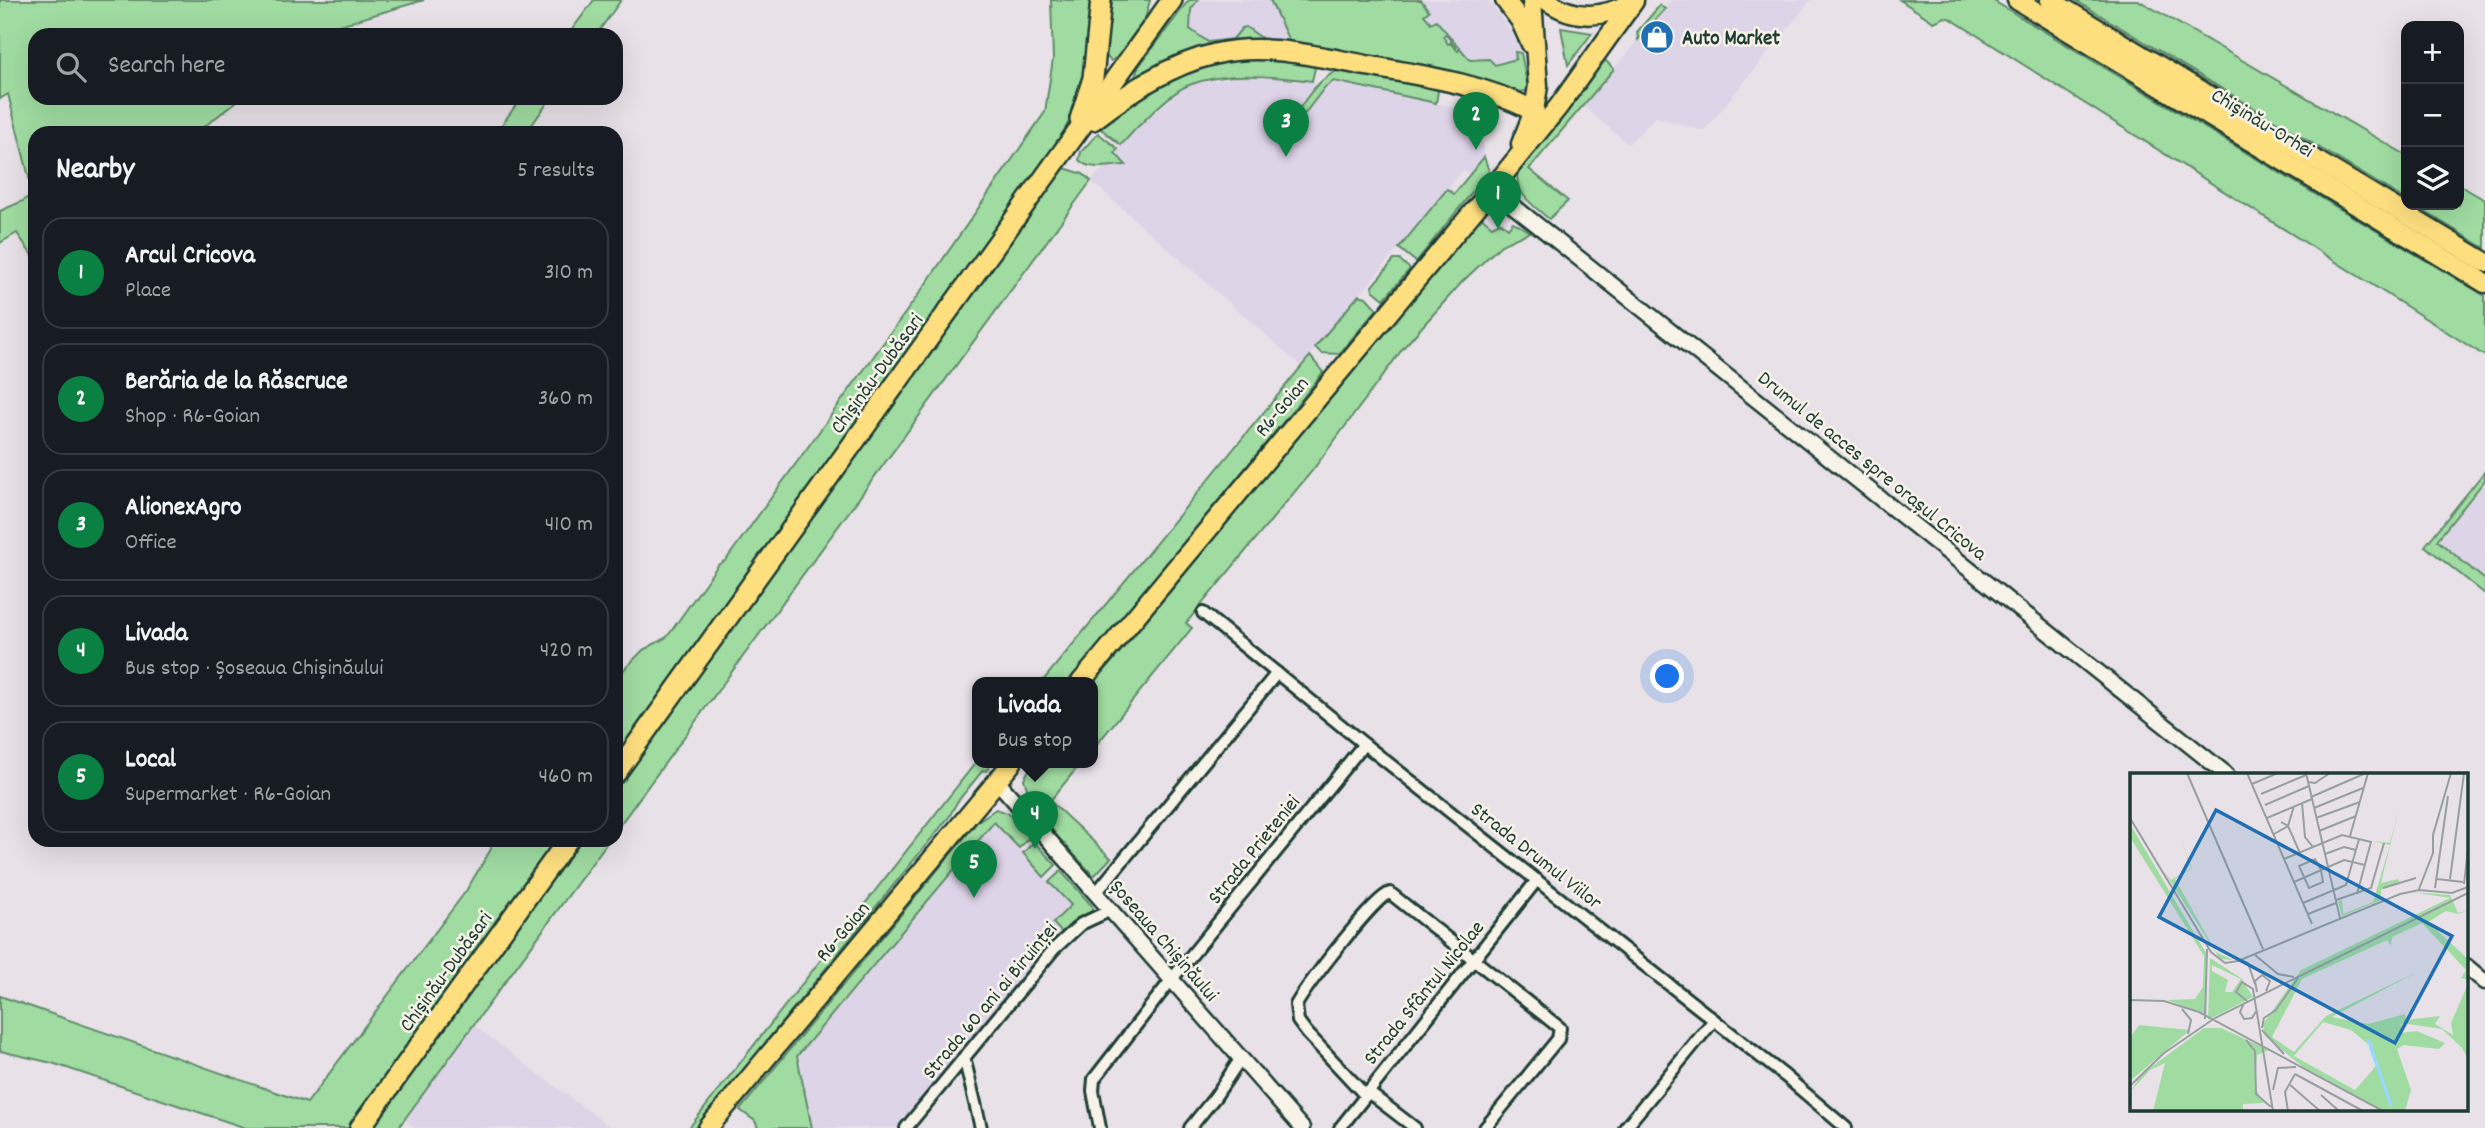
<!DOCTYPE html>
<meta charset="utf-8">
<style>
body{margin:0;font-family:Dekko,sans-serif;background:#242831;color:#f1f3f6}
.controls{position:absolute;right:21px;top:21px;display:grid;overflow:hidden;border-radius:14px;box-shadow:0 7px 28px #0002}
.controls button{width:63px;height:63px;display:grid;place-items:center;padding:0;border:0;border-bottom:2px solid #363941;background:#171b24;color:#f1f3f6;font:35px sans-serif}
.you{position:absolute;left:1668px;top:677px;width:24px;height:24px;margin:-18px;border:5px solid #fff;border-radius:50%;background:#1a73e8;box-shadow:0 0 0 10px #1a73e833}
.badge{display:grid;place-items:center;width:46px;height:46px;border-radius:50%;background:#0b8043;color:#fff;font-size:23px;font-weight:700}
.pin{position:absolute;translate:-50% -58px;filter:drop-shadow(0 2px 4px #0008)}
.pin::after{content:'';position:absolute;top:37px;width:24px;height:21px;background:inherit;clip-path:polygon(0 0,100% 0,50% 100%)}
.popup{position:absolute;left:972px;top:677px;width:126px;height:91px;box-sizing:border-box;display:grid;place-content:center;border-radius:14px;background:#171b24;filter:drop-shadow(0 2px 5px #0005);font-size:23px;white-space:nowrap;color:#9ea1a6}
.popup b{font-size:26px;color:#f1f3f6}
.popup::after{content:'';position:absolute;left:50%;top:100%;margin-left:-14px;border:14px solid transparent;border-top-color:#171b24}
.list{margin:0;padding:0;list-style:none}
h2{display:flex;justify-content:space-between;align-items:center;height:91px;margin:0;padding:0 28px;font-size:30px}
h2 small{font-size:23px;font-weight:400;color:#9ea1a6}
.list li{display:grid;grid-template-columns:46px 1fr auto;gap:21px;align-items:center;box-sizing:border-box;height:112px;margin:0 14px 14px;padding:0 14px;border:2px solid #363941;border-radius:21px}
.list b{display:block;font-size:26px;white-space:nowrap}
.list p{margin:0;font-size:23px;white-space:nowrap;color:#9ea1a6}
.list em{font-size:23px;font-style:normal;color:#9ea1a6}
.icon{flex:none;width:38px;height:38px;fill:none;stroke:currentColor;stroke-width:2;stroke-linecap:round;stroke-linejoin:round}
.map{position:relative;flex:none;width:2485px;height:1128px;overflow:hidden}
.search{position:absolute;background:#171b24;box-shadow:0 7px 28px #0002;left:28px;top:28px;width:595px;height:77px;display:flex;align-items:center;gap:18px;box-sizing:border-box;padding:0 24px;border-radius:21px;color:#9ea1a6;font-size:26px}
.panel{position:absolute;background:#171b24;box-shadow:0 7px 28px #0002;left:28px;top:126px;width:595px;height:721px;border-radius:21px}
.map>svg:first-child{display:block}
</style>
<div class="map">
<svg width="2485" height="1128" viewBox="0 0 2485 1128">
<rect width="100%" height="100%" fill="#e8e1e8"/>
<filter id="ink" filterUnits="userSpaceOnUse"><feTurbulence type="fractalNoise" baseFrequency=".0143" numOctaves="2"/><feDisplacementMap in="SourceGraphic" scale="14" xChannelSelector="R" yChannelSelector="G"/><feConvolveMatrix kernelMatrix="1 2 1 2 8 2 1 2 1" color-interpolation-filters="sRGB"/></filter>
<g filter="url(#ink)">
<g fill="#ded4e8">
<polygon points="1198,0 1270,0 1293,48 1261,46 1239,31 1233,39 1208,42 1190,29 1191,9"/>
<polygon points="1413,0 1488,0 1513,34 1524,58 1497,67 1456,68"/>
<polygon points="1671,0 1811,0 1704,131 1656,117 1628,144 1583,106"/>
<polygon points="1244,76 1312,81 1325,87 1334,81 1471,111 1473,142 1483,142 1484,157 1469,175 1463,170 1301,366 1091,181 1141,124 1187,85"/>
<polygon points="2485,480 2485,580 2436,540"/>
<polygon points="995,822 1071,906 1053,923 1063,934 899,1128 812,1128 797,1057"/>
<polygon points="473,1025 611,1128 415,1128 404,1120"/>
</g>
<g fill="#a0dca2" stroke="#608c6b" stroke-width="2">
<polygon points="0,0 424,0 306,35 35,35 35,98 241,98 196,133 35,133 35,260 17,233 0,243 0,211 23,201 33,193 8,94 0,99"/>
<polygon points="594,0 621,0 596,35 568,35"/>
<polygon points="1051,0 1096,0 1081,99 1043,170 616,764 616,678 643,650 667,637 718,565 726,560 916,298 1045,112 1053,59"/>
<polygon points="1108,0 1150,0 1145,19 1117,57 1111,61 1105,55"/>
<polygon points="1189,0 1198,0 1191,9 1190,29 1208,42 1233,39 1242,28 1246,27 1263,39 1264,42 1143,77 1136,75 1137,69"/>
<polygon points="1270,0 1421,0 1429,11 1424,15 1431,23 1436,20 1457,45 1455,47 1446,34 1443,36 1448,44 1450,43 1458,51 1459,47 1470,60 1489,59 1495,65 1516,59 1515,52 1521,53 1528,88 1526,91 1518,92 1425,70 1291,45"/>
<polygon points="1900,0 1992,0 2485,296 2485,356 1951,19 1945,17 1934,22"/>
<polygon points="2075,0 2138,0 2406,155 2406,200"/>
<polygon points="1660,5 1665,9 1638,40 1637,32"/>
<polygon points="1561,28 1592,33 1568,65"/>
<path d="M1266 55 1313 65 1315 68 1312 81C1272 76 1227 71 1189 85 1170 92 1134 130 1121 145L1101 129 1138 93 1205 62Z"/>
<path d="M1605 60 1614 69 1529 169 1568 201 1549 219C1533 205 1513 193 1518 170Z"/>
<path d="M1342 69 1439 85 1436 103 1334 81 1325 87 1286 138 1282 134C1299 111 1314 78 1342 69Z"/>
<polygon points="521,98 551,98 526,133 496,133"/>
<path d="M1098 133 1118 149 1115 153 1126 165C1110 165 1091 172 1079 160L1081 152Z"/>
<polygon points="1484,157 1489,171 1416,262 1399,248 1447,189 1454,194"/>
<polygon points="1061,167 1083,174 1091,181 616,830 616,781"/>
<polygon points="2459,185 2485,200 2485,248 2414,205 2459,205"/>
<polygon points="1480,216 1492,226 1500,222 1508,228 1513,222 1530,232 1501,245 1463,281 1404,347 1312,471 1186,623 1192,628 1093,749 1093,685"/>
<polygon points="1394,260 1400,260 1410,269 1384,299 1373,290 1372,286"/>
<polygon points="1359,295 1366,297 1377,309 1339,354 1321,353 1315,347"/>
<polygon points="1310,356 1323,372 1294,409 1068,683 1041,683"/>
<polygon points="2485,471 2485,480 2437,540 2485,580 2485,594 2425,546"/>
<polygon points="977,761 977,763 992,763 986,771 983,770 957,802 949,817 696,1128 689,1128"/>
<path d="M1033 763H1081L1050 801 1111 858 1094 876C1068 847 1034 818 1024 779Z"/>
<polygon points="996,809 1008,813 1030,837 1019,848 994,822 797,1056 812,1128 758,1128 755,1121 740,1110 978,821"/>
<polygon points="490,840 561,840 353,1128 246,1128 52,1063 0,1051 0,996 307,1103 466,891 491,849"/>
<polygon points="573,840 609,840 398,1128 366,1128"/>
<polygon points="1034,842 1056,865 1044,877 1023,853"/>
<polygon points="1061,871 1092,906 1092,912 1063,934 1053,923 1071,905 1049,882"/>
</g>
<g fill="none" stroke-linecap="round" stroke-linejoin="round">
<g stroke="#1f3d34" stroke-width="16">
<g id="minor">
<polyline points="1203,613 1364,744 1785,1076 1846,1128"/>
<polyline points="1096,893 1277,673"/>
<polyline points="964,1057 981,1128"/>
<polyline points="1368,1092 1415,1128"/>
<path d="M1365 1095 1307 1033 1298 1021 1296 1005C1306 987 1374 897 1390 893L1560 1028 1558 1039 1485 1128"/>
<polyline points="906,1128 1054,949 1081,924 1111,910"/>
<polyline points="1100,1128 1093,1091 1094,1079 1172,979 1364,744"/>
<polyline points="1190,1128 1215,1097 1241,1058"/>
<polyline points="1340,1128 1537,880"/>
<polyline points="1625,1128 1714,1020"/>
</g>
</g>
<g stroke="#1f3d34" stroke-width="19">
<g id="tertiary">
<polyline points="1492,189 2226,774"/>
<polyline points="997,781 1302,1128"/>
<polyline points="2466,966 2485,982"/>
</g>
</g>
<g stroke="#1f3d34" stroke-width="23">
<g id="primary">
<polyline points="1505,0 1520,20 1531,44"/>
<path d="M1546 0C1574 20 1602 19 1633 2"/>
<polyline points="2017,0 2485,283"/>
<polyline points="2050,0 2485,262"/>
<polyline points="1521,144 1534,111 1538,86 1532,0"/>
<polyline points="1080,683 1492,189 1559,106 1634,1"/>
<polyline points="708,1128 1012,763"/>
</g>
</g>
<g stroke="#1f3d34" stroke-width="24">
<g id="trunk">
<polyline points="1080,119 1093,78 1101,0"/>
<path d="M1093 120C1131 91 1168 65 1215 54 1265 42 1319 57 1369 66 1425 76 1483 84 1534 111"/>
<polyline points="616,773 1172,0"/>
<polyline points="360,1128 568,840"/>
</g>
</g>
<use href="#minor" stroke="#f7f3e8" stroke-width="10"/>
<use href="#tertiary" stroke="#f7f3e8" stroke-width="14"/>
<use href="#primary" stroke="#fedf80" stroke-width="18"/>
<use href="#trunk" stroke="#fedf80" stroke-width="19"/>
</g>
</g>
<defs>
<g id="shop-disc" transform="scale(1.75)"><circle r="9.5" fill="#1f6fb2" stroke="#f7f3e8"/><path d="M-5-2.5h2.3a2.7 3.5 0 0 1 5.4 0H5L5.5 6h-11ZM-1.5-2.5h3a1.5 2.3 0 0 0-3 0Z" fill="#fff"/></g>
</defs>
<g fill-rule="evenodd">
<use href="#shop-disc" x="1657" y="37"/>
</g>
<g text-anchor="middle" stroke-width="5" stroke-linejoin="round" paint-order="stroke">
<g font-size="21" font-weight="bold" fill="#1f3d34" stroke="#f7f3e8" text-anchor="start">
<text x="1682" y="44">Auto Market</text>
</g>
<g font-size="21" fill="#1f3d34" stroke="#f7f3e8">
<text transform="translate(2263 122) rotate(31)" y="7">Chișinău-Orhei</text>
<text transform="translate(876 373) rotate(-54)" y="7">Chișinău-Dubăsari</text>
<text transform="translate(1281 406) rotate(-50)" y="7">R6-Goian</text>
<text transform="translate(1873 465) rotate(39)" y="7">Drumul de acces spre orașul Cricova</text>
<text transform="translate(1253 849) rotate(-51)" y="7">Strada Prieteniei</text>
<text transform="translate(1537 855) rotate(38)" y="7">Strada Drumul Viilor</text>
<text transform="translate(842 931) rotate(-50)" y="7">R6-Goian</text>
<text transform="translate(1165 940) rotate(49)" y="7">Șoseaua Chișinăului</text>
<text transform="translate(445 971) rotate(-54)" y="7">Chișinău-Dubăsari</text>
<text transform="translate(1423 992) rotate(-51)" y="7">Strada Sfântul Nicolae</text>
<text transform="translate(989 1000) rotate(-50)" y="7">Strada 60 ani ai Biruinței</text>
</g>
</g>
<g transform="translate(2130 773)">
<rect width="338" height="338" fill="#e8e1e8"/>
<path d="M269 36 251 110 268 106 270 110 251 117V127L212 143 208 128 212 127 213 141 243 129 260 72 243 68 260 70ZM0 51 76 180 75 241 37 227 65 226 73 214 74 183 0 64ZM52 69 62 95 45 106 86 179 103 187 90 186 35 100 41 107 61 95ZM282 119 320 122 328 140 338 137 328 141 316 138 298 149 338 186V207L331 205 336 197 292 150 262 164 261 173 257 167 172 206 142 264 164 279 196 243 289 198 202 244 238 251 275 241 276 247 310 243 305 251 323 262 321 250 338 211V286L332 275 312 256 272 250 270 260 287 258 315 270 309 276 274 272 267 276 281 317 275 338H254L173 294 135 263 133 251 171 197 320 125ZM193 249 221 257 239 272 246 293 225 317 164 283ZM80 185 111 205 123 224 78 247ZM82 192 111 206 102 219H95L98 207 82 198ZM9 252 60 257 0 308V265ZM74 255H91L139 277 127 282 125 315 134 330 113 331V338H23L35 290 20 297 0 319 12 301Z" fill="#a0dca2" fill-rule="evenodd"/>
<path fill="none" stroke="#9ad8fb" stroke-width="3.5" d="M238 266 261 333"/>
<path fill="none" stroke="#989fa0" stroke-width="2" d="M57 0 133 176M117 0 182 151M176 0 210 145M178 9 185 10 200 0M122 11 148 0M131 21 176 2M181 24 236 0M172 30 175 64 183 74M135 32 179 13M184 35 233 15M0 45 81 179 95 190 108 188 270 121 289 117 322 120 338 114M137 45 182 26M186 45 230 29M151 49 158 53 170 80M189 58 226 43M144 61 158 53 164 33M220 63 238 0M195 81 214 74 226 77M154 86 212 62 241 69 227 121M191 97 185 86 169 93 179 115 193 109 191 97M307 106 333 109M320 106 334 0M164 109 214 87 235 92M334 111 338 76M253 115 286 105M305 115 318 23M289 116 303 80V62L321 0M206 127 241 115 254 70M173 130 216 112 229 66M178 141 206 130M125 182 148 201 164 204M110 187 118 190 125 211M127 219 125 208 132 202 140 208 136 218M0 227 34 228 69 239 253 338M117 228 106 219 112 209 123 216 143 338M114 230 110 239 114 246 122 245 127 237M52 236 61 247 58 261M75 246 77 176M132 255 134 245 146 237 168 205M132 257 154 281M116 267 125 278 126 321 141 334M165 301 233 338M159 311 190 338M0 313 34 280 85 245 338 120M143 317 148 295 166 294M191 322 209 338M158 338 155 319 165 301"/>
<path fill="#1f6fb2" fill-opacity="0.15" stroke="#1f6fb2" stroke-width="3.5" d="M86 37 322 163 265 270 29 144Z"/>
<rect width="338" height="338" fill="none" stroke="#1f3d34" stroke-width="3.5"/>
</g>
</svg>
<div class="controls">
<button>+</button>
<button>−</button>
<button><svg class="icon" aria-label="layers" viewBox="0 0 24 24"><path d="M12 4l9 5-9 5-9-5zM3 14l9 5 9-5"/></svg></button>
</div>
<div class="you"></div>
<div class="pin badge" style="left:1498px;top:229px">1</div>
<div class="pin badge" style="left:1476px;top:150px">2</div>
<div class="pin badge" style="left:1286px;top:157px">3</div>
<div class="pin badge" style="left:1035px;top:849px">4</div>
<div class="popup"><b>Livada</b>Bus stop</div>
<div class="pin badge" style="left:974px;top:898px">5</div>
<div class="search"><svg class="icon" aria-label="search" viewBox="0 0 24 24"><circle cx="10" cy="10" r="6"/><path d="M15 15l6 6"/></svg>Search here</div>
<section class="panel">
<h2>Nearby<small>5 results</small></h2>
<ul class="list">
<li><span class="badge">1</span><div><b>Arcul Cricova</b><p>Place</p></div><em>310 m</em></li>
<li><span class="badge">2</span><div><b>Berăria de la Răscruce</b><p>Shop · R6-Goian</p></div><em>360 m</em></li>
<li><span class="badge">3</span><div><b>AlionexAgro</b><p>Office</p></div><em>410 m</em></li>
<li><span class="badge">4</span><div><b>Livada</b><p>Bus stop · Șoseaua Chișinăului</p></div><em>420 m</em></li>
<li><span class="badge">5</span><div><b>Local</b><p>Supermarket · R6-Goian</p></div><em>460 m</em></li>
</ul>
</section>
</div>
